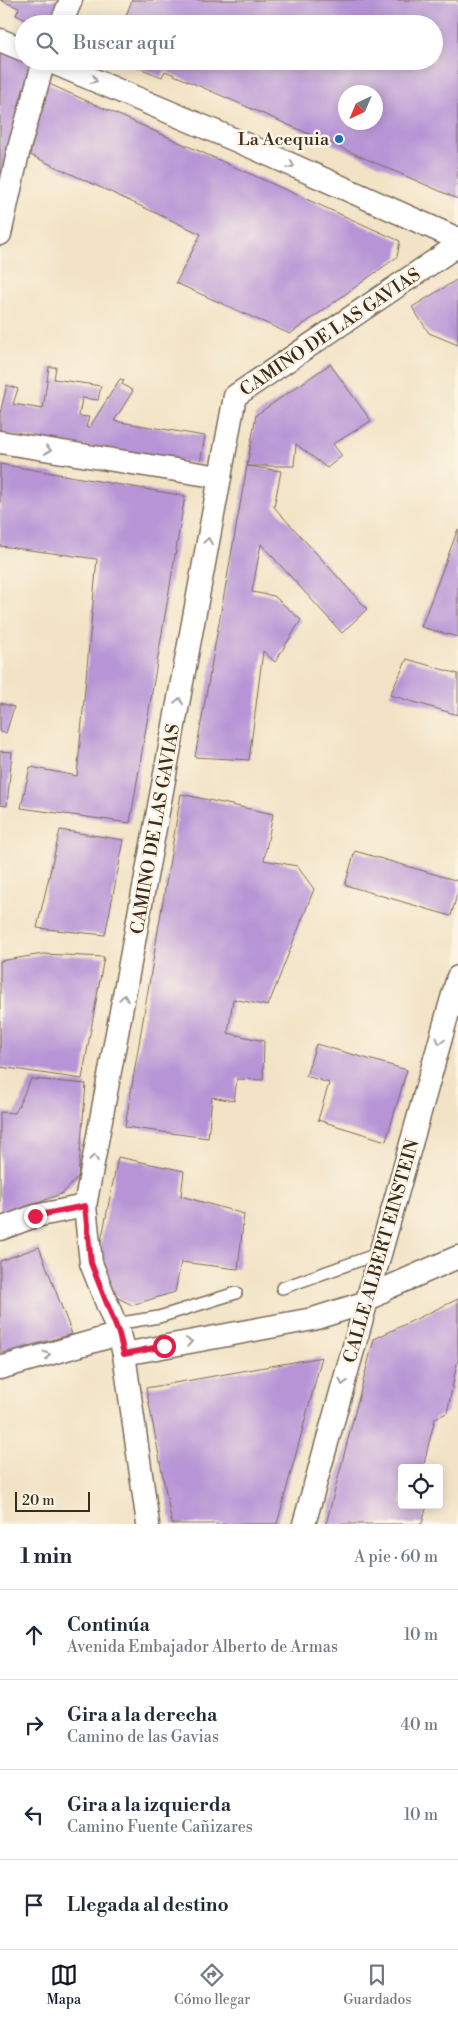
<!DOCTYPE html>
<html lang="es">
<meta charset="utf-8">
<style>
body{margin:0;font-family:"Libre Bodoni",serif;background:#f2f2f3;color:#1f2937}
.controls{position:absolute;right:15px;bottom:15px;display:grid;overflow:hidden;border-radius:5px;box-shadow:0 2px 12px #0003}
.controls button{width:45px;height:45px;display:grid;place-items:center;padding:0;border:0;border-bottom:1px solid #e0e1e3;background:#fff;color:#1f2937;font:25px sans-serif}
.compass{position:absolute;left:338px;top:85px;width:45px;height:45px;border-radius:50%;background:#fff;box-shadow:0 2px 12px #0003;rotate:224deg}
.scale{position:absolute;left:15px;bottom:12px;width:75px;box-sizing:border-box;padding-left:5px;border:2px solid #3b2a1e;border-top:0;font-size:14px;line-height:18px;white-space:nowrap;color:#3b2a1e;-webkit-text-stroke:4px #fcf5e5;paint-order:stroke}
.stop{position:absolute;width:15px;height:15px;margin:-11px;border:4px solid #e11d48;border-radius:50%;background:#fff}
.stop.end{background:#e11d48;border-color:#fff;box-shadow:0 1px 5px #0008}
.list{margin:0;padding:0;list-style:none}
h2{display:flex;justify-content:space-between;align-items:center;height:65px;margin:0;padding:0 20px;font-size:21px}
h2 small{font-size:16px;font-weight:400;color:#747a83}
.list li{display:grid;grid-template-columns:32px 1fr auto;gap:15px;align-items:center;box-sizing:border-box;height:90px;padding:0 20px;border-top:1px solid #e0e1e3}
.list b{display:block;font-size:19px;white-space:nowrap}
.list p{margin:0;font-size:16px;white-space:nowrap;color:#747a83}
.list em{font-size:16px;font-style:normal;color:#747a83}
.icon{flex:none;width:28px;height:28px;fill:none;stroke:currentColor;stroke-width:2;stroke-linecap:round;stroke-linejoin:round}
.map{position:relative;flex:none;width:458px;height:1524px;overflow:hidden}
.search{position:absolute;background:#fff;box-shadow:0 2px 12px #0003;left:15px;right:15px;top:15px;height:55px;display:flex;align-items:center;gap:12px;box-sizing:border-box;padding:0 18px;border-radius:28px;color:#747a83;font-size:19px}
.sheet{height:425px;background:#fff}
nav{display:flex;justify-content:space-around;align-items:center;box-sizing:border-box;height:70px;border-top:1px solid #e0e1e3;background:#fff;font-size:14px;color:#747a83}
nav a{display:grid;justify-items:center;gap:2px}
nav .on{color:#111827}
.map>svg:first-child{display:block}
</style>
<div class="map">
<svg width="458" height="1524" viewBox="0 0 458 1524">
<rect width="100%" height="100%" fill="#fcf5e5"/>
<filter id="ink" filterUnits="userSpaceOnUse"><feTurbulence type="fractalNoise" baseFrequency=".02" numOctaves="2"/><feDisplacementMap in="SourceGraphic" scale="10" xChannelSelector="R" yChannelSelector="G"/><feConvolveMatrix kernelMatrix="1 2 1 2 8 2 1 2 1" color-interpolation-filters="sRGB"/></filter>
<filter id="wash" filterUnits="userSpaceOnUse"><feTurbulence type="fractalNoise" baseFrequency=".0096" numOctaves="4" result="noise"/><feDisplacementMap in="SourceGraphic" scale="20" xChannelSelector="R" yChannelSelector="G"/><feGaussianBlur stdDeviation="1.12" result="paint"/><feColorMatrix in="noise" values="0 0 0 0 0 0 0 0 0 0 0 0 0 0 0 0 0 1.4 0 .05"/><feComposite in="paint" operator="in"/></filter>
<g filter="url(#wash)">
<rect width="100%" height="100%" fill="#f2e3c6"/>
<g id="blocks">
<g fill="#b794d6" fill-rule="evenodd">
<polygon points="0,0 59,0 48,24 34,24 16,15 19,8"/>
<path d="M132 0H458V199L165 71 162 77 121 61H434V24H123ZM346 92H376V122H346Z"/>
<polygon points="0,44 24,54 24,61 41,61 0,194"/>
<polygon points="47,83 400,241 397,257 290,334 176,283 201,234 26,153"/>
<polygon points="458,279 458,345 429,333 412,307"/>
<polygon points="330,364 371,421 333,444 342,456 327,468 296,444 294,466 247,466 256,415"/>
<polygon points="49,367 56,367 54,379 101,386 98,400 82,398 79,416 89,417 86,427 89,428 120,379 124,380 122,384 133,391 114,421 205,436 200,464 0,434 0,413 7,385 18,389 13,404 43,409"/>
<polygon points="0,464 185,496 130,823 21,808 30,767 77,776 97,559 0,546"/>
<polygon points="247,466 281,471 274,507 367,609 342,633 261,544 252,592 274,596 301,620 275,662 263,651 249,760 195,757"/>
<polygon points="458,529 458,637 421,627"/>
<polygon points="407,659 458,674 458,715 390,695"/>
<polygon points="0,703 14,707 6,733 0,732"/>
<polygon points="0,751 12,752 7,806 0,805"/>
<polygon points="181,794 273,814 264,860 297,866 314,889 268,1006 233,999 228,1033 264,1041 263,1080 237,1079 234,1101 212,1097 208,1138 125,1127"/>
<polygon points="60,830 124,840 105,935 37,928"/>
<polygon points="355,851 458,881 458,891 451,916 345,885"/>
<polygon points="43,954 104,957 82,1079 0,1067 0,961"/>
<polygon points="316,1044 407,1070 386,1141 318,1120 329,1083 306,1076"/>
<polygon points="31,1079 86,1084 78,1177 63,1193 0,1218 0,1112 15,1113"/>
<polygon points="118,1157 184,1171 181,1196 244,1214 238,1269 181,1262 175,1292 132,1305 112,1295 98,1257"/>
<polygon points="39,1247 72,1334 0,1354 0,1261"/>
<polygon points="458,1299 458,1359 447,1413 435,1418 423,1468 402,1468 402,1505 427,1505 422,1524 326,1524 374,1339"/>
<polygon points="322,1357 277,1524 172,1524 146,1388"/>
</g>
</g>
</g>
<g filter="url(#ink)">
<use href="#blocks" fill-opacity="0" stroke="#7b6b59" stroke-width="1"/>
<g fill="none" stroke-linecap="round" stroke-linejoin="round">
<g stroke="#7b6b59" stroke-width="14">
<g id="service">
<polyline points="282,1288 380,1253"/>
<polyline points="115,1324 159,1317 236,1293"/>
</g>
</g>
<g stroke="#7b6b59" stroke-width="25">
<g id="minor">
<polyline points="61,24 71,0"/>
<polyline points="0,40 24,50"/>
<polyline points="49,61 254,148 458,239"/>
<polyline points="0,234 20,144 44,61"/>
<polyline points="0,442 220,477"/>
<polyline points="0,1229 35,1216 85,1206"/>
<polyline points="124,1354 313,1319 364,1303 385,1289 458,1257"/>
<polyline points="0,1368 119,1334"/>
<polyline points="148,1524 124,1354 119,1334 91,1263 85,1206 235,396 458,245"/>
<path d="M304 1524C354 1341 408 1160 458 977"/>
</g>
</g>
<use href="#service" stroke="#fff" stroke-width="11"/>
<use href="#minor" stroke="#fff" stroke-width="22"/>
</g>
<defs><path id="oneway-chevron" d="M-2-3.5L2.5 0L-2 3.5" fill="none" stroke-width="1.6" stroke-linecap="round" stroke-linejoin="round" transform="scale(1.25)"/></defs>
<g stroke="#a79f9a">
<use href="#oneway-chevron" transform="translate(94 80) rotate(22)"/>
<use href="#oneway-chevron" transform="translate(291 165) rotate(24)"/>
<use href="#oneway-chevron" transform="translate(48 450) rotate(9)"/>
<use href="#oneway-chevron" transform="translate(208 541) rotate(-80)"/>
<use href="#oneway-chevron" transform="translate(179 701) rotate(-80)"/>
<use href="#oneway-chevron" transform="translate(124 998) rotate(-80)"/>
<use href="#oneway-chevron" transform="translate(440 1041) rotate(105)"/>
<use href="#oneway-chevron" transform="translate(94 1158) rotate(-80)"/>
<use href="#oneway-chevron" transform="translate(189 1342) rotate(-10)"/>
<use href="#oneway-chevron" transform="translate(47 1355) rotate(-16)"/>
<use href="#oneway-chevron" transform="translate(343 1382) rotate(105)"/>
</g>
</g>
<g fill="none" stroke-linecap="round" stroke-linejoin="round" filter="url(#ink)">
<polyline stroke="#e11d48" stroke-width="6" points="35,1216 85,1206 91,1263 119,1334 124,1354 164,1346"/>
</g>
<circle fill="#1f6fb2" stroke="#fcf5e5" stroke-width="2" cx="339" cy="139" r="5"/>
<g text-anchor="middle" stroke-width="5" stroke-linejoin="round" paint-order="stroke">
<g font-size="18" fill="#3b2a1e" stroke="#fcf5e5" text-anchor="end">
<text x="329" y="145">La Acequia</text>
</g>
<g font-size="18" fill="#3b2a1e" stroke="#fcf5e5">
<text transform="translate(330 332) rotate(-34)" y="6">CAMINO DE LAS GAVIAS</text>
<text transform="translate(155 829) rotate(-80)" y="6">CAMINO DE LAS GAVIAS</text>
<text transform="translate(381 1251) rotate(-74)" y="6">CALLE ALBERT EINSTEIN</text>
</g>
</g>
</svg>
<div class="controls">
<button><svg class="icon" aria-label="locate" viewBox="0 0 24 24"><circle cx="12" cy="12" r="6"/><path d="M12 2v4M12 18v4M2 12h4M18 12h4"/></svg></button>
</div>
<svg class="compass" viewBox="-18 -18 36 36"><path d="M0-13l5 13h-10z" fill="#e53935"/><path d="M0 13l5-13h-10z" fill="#747a83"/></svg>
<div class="scale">20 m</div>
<div class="stop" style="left:164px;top:1346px"></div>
<div class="stop end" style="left:35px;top:1216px"></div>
<div class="search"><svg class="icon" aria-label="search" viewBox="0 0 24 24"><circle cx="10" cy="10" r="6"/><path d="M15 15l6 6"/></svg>Buscar aquí</div>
</div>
<section class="sheet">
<h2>1 min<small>A pie · 60 m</small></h2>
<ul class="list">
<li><svg class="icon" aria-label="ahead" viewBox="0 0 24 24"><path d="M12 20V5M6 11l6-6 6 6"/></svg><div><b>Continúa</b><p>Avenida Embajador Alberto de Armas</p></div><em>10 m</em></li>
<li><svg class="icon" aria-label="right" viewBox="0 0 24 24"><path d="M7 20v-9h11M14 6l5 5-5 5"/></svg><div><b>Gira a la derecha</b><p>Camino de las Gavias</p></div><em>40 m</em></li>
<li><svg class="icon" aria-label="left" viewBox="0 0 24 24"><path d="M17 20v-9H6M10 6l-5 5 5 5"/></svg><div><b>Gira a la izquierda</b><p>Camino Fuente Cañizares</p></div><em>10 m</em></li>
<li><svg class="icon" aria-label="arrive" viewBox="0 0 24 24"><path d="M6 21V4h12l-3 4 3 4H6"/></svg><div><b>Llegada al destino</b></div></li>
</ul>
</section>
<nav>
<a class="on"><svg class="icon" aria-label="map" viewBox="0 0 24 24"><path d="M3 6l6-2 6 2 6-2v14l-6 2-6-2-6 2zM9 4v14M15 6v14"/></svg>Mapa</a>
<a><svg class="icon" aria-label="directions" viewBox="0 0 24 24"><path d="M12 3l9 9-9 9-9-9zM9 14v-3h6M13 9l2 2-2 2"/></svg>Cómo llegar</a>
<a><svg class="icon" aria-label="saved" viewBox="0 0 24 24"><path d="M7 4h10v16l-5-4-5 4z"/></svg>Guardados</a>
</nav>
